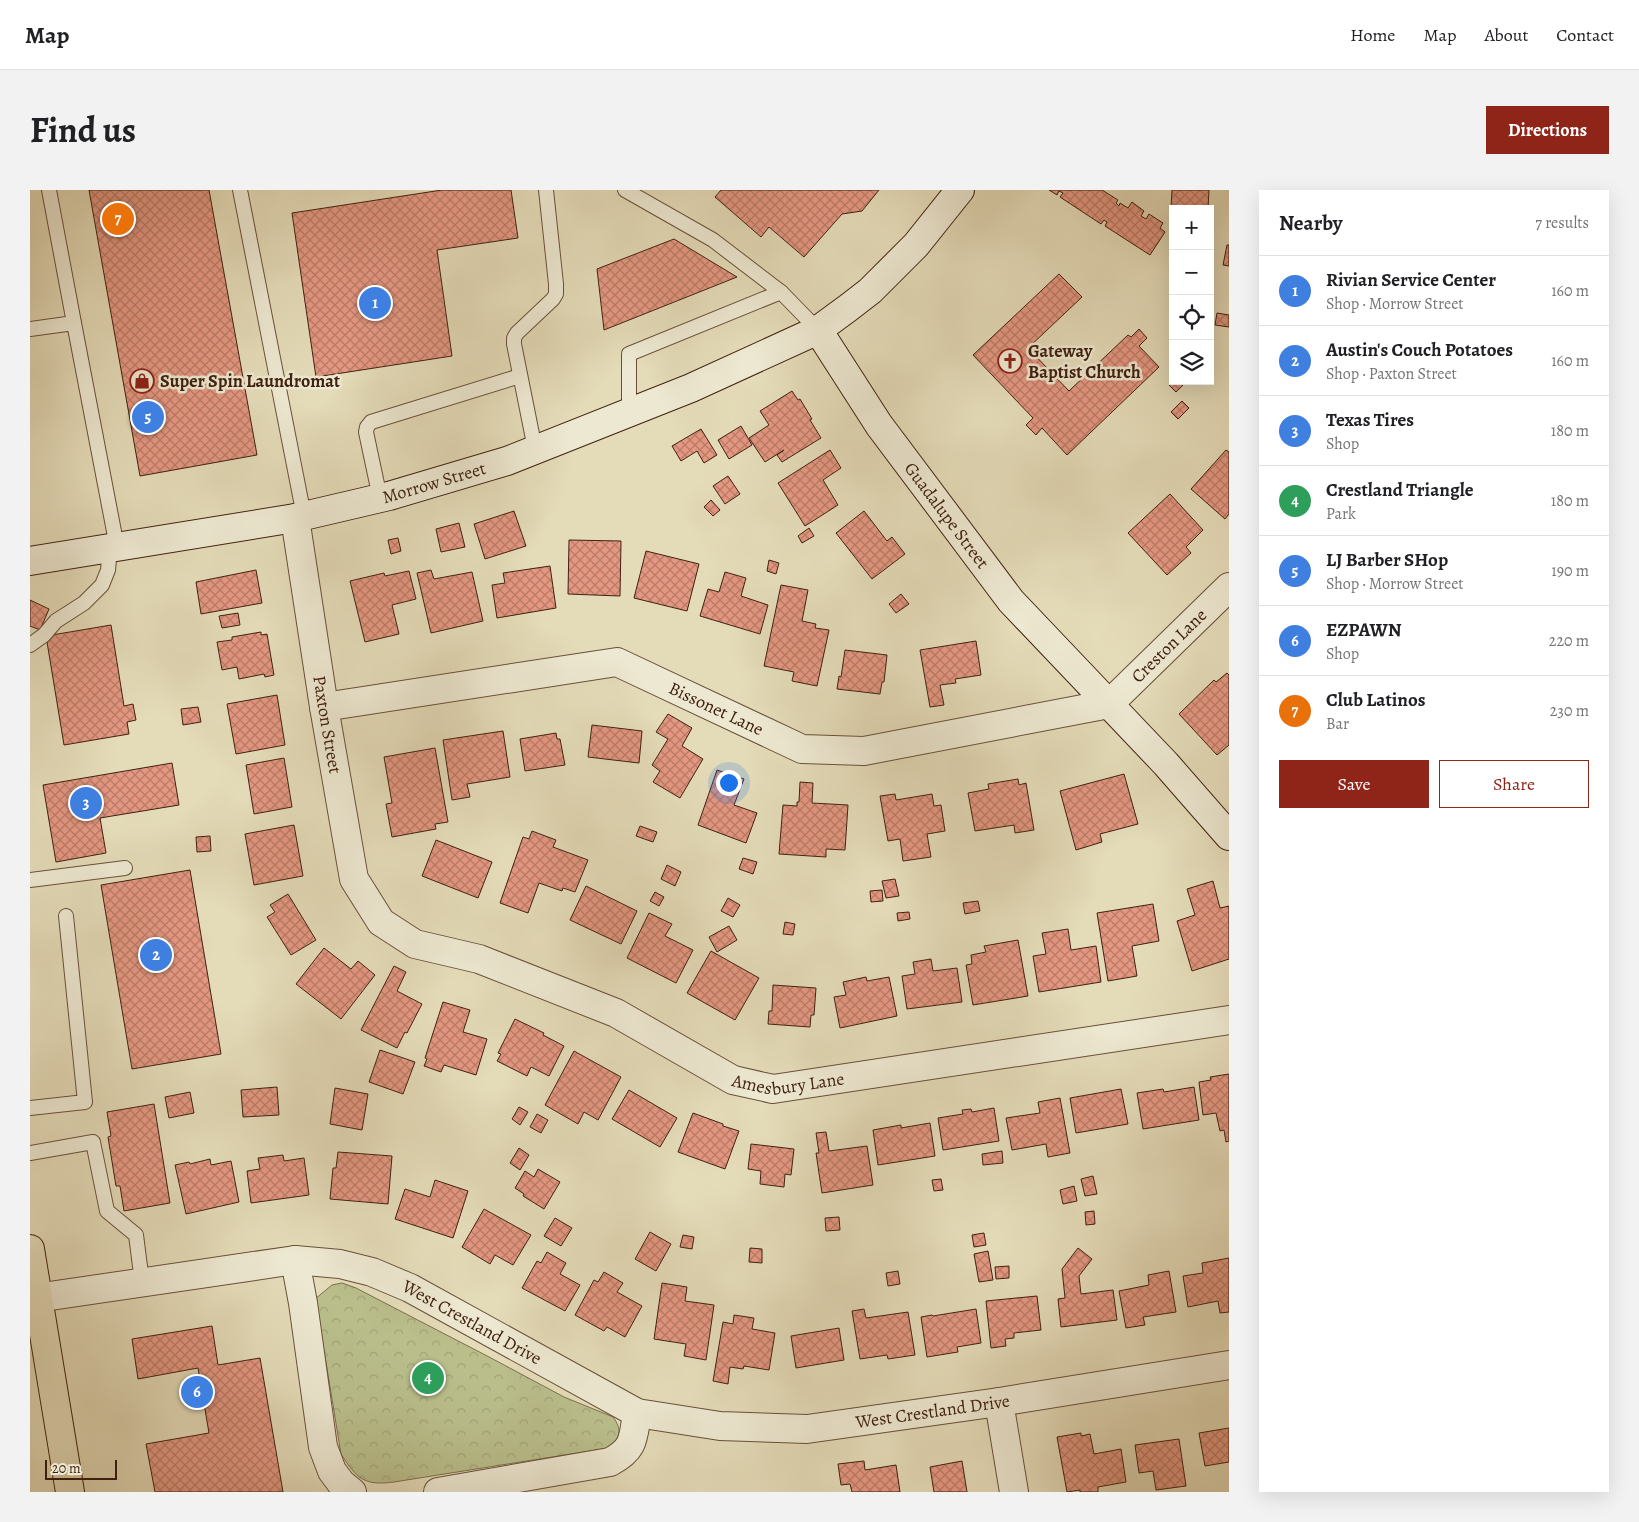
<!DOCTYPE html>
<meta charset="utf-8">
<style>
body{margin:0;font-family:Alegreya,serif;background:#f2f2f2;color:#202124}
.controls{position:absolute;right:15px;top:15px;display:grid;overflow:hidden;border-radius:0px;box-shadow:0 5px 20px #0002}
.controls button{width:45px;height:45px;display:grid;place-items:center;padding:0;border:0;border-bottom:1px solid #e0e0e0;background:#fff;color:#202124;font:25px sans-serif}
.scale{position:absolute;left:15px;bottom:12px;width:72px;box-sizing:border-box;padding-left:5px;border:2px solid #40210f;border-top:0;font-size:14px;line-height:18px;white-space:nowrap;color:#40210f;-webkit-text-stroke:4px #ede8d1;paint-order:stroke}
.you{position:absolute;left:698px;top:592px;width:18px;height:18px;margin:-12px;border:4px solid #fff;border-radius:50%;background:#1a73e8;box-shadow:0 0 0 8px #1a73e833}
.badge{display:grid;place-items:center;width:32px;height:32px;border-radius:50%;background:#8f2418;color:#fff;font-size:16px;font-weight:700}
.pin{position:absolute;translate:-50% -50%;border:2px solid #fff;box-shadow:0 1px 5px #0006}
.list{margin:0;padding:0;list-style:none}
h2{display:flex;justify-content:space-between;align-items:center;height:65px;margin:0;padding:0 20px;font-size:21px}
h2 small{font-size:16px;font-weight:400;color:#757577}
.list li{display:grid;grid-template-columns:32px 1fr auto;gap:15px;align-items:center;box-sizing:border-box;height:70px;padding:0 20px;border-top:1px solid #e0e0e0}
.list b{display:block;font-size:19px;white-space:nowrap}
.list p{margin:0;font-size:16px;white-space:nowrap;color:#757577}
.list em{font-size:16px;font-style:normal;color:#757577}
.actions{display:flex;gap:10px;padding:15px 20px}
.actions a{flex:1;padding:11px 0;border:1px solid #8f2418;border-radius:0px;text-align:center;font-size:18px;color:#8f2418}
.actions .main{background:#8f2418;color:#fff}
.icon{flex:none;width:28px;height:28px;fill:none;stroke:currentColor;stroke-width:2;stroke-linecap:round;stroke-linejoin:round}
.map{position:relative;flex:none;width:1199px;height:1302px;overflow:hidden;border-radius:0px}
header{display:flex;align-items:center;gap:30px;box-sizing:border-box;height:70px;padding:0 25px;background:#fff;border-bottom:1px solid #e0e0e0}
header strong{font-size:24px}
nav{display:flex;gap:28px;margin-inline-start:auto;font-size:18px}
.intro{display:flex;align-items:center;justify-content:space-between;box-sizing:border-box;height:120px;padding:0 30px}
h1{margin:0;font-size:35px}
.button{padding:12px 22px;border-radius:0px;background:#8f2418;color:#fff;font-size:18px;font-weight:700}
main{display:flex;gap:30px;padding:0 30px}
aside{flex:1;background:#fff;border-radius:0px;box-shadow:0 5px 20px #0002}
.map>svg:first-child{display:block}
</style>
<header>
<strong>Map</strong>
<nav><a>Home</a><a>Map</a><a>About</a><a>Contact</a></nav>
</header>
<div class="intro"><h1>Find us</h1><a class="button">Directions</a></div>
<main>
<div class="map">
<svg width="1199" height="1302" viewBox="0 0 1199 1302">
<defs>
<pattern id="park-crowns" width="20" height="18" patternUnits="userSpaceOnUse" patternTransform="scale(1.25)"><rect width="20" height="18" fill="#b9be8b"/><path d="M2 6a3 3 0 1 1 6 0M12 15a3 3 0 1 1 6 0" fill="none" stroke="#a0a377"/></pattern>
<pattern id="building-cross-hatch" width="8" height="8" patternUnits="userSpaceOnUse" patternTransform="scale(1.25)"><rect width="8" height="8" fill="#e49781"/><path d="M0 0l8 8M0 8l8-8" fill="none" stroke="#ba7b68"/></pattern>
</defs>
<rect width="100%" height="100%" fill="#e4dbb8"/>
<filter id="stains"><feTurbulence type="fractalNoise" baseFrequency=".004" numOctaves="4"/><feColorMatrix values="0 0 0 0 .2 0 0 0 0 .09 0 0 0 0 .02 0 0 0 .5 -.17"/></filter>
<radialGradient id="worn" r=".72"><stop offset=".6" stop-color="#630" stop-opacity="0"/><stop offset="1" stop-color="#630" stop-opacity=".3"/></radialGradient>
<path fill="url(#park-crowns)" stroke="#7c704d" d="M312 1093 326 1098 461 1168 534 1207 583 1227C592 1239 591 1248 579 1258L364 1292C334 1296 327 1289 311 1264L294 1160 288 1137 285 1109 302 1095Z"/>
<g fill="url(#building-cross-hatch)" stroke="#40210f">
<polygon points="59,0 179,0 227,265 110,286"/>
<polygon points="412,0 481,0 488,48 407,60 422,166 286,187 262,23"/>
<polygon points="691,0 849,0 832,21 812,24 774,67 739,37 731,47 685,7"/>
<polygon points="1019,0 1072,0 1088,10 1086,13 1089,16 1090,13 1098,18 1102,12 1114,21 1111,26 1116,29 1119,24 1133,33 1130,38 1135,42 1120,65 1075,36 1077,32 1074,30 1071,34 1030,7 1033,3 1029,1 1027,5"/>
<polygon points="1142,0 1179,0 1178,19 1143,19 1143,35 1140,35"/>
<polygon points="644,49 707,87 574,140 567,79"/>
<polygon points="1197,55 1199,55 1199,76 1193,75"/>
<polygon points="1029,84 1052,107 998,158 1039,201 1098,145 1101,147 1109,139 1117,148 1109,156 1129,177 1037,265 1012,238 1006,245 996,235 1003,228 943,165"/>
<polygon points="1187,123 1199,125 1199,137 1185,135"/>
<polygon points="1143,191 1152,191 1154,194 1146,202 1139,195"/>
<polygon points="762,201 768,210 770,209 782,229 780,230 791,248 752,272 747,265 754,260 735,272 719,248 739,235 730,221"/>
<polygon points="1152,211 1159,218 1148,229 1141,222"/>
<polygon points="711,236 722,255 699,269 688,250"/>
<polygon points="671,239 687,265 674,273 667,261 651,271 642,256"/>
<polygon points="800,260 811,278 793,290 808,315 775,336 748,293"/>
<polygon points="1196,260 1199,262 1199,324 1195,329 1161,299"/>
<polygon points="698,286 710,304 695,314 683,296"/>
<polygon points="1140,304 1173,340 1156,357 1161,363 1137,385 1098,343"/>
<polygon points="681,310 690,320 683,326 674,317"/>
<polygon points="484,321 496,356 455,369 444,334"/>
<polygon points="834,321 857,351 862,347 875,364 842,389 806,343"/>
<polygon points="429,333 435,357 411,362 406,339"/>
<polygon points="779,338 784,346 772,353 768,346"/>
<polygon points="368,348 371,361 361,364 358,350"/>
<polygon points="539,350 591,351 590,406 538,404"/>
<polygon points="616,361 669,374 657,421 604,408"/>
<polygon points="739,370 749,373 746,384 737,381"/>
<polygon points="520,376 526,418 467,428 462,395 475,393 473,383"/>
<polygon points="226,380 232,413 171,424 166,392"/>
<polygon points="401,380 404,389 442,382 453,431 401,443 387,383"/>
<polygon points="379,381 386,409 362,415 369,444 335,452 320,391 354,383 355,386"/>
<polygon points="695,382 716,388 711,406 738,415 730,444 670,426 678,399 689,402"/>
<polygon points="751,395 778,400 772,431 786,434 785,438 799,440 787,496 762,491 764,482 734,476"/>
<polygon points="871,404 879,414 866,423 859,414"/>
<polygon points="0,410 19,419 10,440 0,436"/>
<polygon points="208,423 210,435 192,438 189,426"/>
<polygon points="81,435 94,516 103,514 106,530 97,532 99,544 34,555 16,446"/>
<polygon points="231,442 231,445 237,444 244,485 235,487 234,484 209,489 207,477 192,480 187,452 202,450 202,447"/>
<polygon points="946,451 951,485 925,489 926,493 910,495 914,515 900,517 890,460"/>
<polygon points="815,460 857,465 854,492 852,492 850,504 807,499 809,486 811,487"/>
<polygon points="1197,483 1199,485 1199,555 1187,565 1149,524 1184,490 1186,492"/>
<polygon points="247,505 255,555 206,564 197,514"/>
<polygon points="168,517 171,532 153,535 151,519"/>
<polygon points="638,524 662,538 652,556 673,569 650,608 623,592 630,581 622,575 638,549 626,542"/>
<polygon points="562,535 612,541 609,573 558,567"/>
<polygon points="473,541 480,587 437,594 440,607 422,610 413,550"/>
<polygon points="526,543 527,549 530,549 535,575 495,581 490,549"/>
<polygon points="405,558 418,632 405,634 406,639 362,647 356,614 362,613 354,567"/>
<polygon points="254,568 262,617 224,624 216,575"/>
<polygon points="142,573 149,615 70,628 76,663 26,672 13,595"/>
<polygon points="687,580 714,589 704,615 727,623 716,653 668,635"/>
<polygon points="1094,584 1108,634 1070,644 1072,652 1046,660 1030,601"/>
<polygon points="988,589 989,595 996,593 1004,640 985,643 984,635 945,641 938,603 959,599 958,594"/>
<polygon points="770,592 783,593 782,613 818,615 815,660 796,659 796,667 749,664 753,615 767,616 767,612 769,612"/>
<polygon points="865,604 866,610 902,604 904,616 911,615 915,641 897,644 901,667 873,671 870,649 858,651 850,606"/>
<polygon points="264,635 273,686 224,695 215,644"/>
<polygon points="610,636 627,642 623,652 606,646"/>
<polygon points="502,641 526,650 523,657 558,670 545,702 533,698 532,701 509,693 498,723 470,713 493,647 499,649"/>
<polygon points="180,646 181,661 167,662 166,647"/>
<polygon points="406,650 462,672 448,708 392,686"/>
<polygon points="713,668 727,672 723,684 709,679"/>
<polygon points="637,675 651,682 645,696 631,689"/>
<polygon points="160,680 191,864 102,879 71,695"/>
<polygon points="865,689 869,706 856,708 852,691"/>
<polygon points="1183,691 1190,718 1199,716 1199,769 1162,781 1147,731 1165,725 1157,699"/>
<polygon points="556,696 607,721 591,754 540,730"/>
<polygon points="852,700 853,711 841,712 840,701"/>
<polygon points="625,702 634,707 629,716 620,711"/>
<polygon points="258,704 286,750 261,765 237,727 245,722 240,715"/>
<polygon points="698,708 710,715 703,727 691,721"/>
<polygon points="948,711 950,721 935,724 933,713"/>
<polygon points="1123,714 1129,751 1102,756 1107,786 1078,791 1067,723"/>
<polygon points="879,722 880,729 868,731 867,723"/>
<polygon points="619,723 642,734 635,746 663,760 646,793 597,768"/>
<polygon points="755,732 765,734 763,745 753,744"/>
<polygon points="699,736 707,750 687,762 679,747"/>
<polygon points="1038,739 1041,760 1066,756 1071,792 1009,802 1003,766 1016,764 1012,743"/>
<polygon points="988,750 998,806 943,815 936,775 942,774 941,765 956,762 954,756"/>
<polygon points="294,758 321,779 328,771 345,785 311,829 266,794"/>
<polygon points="681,761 729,788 705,830 657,803"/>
<polygon points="901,769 903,781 927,778 932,812 877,819 872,786 885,784 883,772"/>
<polygon points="364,776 376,782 367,801 392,814 377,843 375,842 367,858 331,840"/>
<polygon points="836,787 837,791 859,787 867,826 810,838 804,807 816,805 813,792"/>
<polygon points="743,795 786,798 784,825 781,825 780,837 738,834 739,821 742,821"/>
<polygon points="413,812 440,820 433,842 457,849 446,885 414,875 411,882 394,876 397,869 395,868"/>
<polygon points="485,829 514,843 513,845 534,856 519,886 501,877 497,886 467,871 471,864 468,863"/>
<polygon points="350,860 385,872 373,904 339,892"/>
<polygon points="544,861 591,887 568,930 554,922 548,934 515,915"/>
<polygon points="1199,884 1199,951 1196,952 1194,940 1190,941 1186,923 1173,925 1169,892 1181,890 1180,887"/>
<polygon points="247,897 249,925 213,927 211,900"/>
<polygon points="1164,897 1169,930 1113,939 1107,903 1133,899 1134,902"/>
<polygon points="305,898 338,904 332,940 300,934"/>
<polygon points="1091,899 1098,934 1046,943 1040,908"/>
<polygon points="599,900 647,928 630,957 582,929"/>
<polygon points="160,902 164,923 139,928 135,907"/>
<polygon points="1030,908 1040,963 1018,967 1016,954 982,960 976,928 1010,923 1008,912"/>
<polygon points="124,914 140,1013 94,1021 90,996 86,996 78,947 81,946 77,922"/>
<polygon points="489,917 498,922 490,935 482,929"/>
<polygon points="964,918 969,951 913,960 908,928 933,924 932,920 941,919 942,922"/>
<polygon points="663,923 693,934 693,936 709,941 695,979 648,962"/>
<polygon points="507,924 518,930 511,943 500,937"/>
<polygon points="900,933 905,966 848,975 843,940 871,935 871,938"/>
<polygon points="796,942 799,961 837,956 843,995 792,1003 786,963 789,963 786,943"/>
<polygon points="721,954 764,959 761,985 755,984 754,997 730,994 731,981 718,979"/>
<polygon points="489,958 499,965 490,980 480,973"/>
<polygon points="972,961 973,973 953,975 952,964"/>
<polygon points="308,962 362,966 358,1014 300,1009 303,978 306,978"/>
<polygon points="253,965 254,971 274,968 279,1005 221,1013 217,981 230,979 228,968"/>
<polygon points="180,969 181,975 201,971 209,1012 156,1024 145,975 159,972 160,974"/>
<polygon points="508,979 530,992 514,1019 493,1006 494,1004 485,998 495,981 504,987"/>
<polygon points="1063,986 1067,1004 1055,1006 1051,989"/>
<polygon points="911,989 913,1000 904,1001 902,990"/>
<polygon points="405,990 438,1001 423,1048 365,1029 375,999 400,1007"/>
<polygon points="1044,996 1047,1011 1033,1014 1030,1000"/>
<polygon points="454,1019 501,1045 483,1075 465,1065 460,1074 432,1057"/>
<polygon points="1064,1021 1065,1034 1056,1035 1055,1022"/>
<polygon points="809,1027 810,1040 796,1041 795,1028"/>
<polygon points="525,1028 542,1038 531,1056 514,1046"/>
<polygon points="620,1042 641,1054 626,1081 605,1069"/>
<polygon points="954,1043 956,1055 944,1057 942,1045"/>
<polygon points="653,1045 664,1047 662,1059 650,1057"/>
<polygon points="720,1058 732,1059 732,1073 719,1072"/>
<polygon points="1048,1058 1062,1069 1049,1086 1051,1104 1083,1100 1087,1130 1031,1137 1028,1109 1035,1108 1032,1079"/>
<polygon points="958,1061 963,1090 949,1092 944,1064"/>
<polygon points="517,1062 536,1073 530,1084 550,1095 535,1121 492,1098 507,1071 511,1073"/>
<polygon points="1199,1068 1199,1122 1190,1123 1188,1111 1158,1117 1153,1086 1173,1083 1172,1073"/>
<polygon points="979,1076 979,1088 966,1089 965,1077"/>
<polygon points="868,1081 870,1094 858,1096 856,1083"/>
<polygon points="1139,1081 1146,1122 1113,1127 1115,1135 1096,1138 1089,1101 1119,1095 1118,1085"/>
<polygon points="574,1082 593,1093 587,1102 612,1116 595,1147 577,1137 574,1141 545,1125 564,1090 568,1092"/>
<polygon points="632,1093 657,1097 655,1111 684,1115 676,1170 654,1166 656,1154 624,1149"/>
<polygon points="1007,1106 1011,1140 984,1143 984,1148 975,1149 976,1156 961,1158 956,1111"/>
<polygon points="834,1119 836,1128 878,1122 885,1165 858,1169 857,1165 830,1169 822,1121"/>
<polygon points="946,1119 951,1153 927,1157 928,1162 897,1167 891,1127 902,1125 903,1126"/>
<polygon points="704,1125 724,1128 722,1139 745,1143 739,1180 714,1176 713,1179 700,1177 698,1194 683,1191 693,1132 703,1134"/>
<polygon points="182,1136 188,1175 230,1168 253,1302 125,1302 116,1254 179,1243 168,1178 108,1189 102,1149"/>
<polygon points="809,1138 814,1170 766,1178 761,1146"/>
<polygon points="1199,1238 1199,1272 1175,1276 1169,1243"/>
<polygon points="1051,1243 1051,1246 1060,1244 1064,1264 1091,1259 1096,1292 1068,1297 1068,1302 1050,1302 1050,1300 1037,1302 1027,1247"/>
<polygon points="1149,1249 1156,1296 1126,1300 1123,1281 1109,1283 1105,1255"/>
<polygon points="834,1271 835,1280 866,1275 870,1302 822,1302 820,1294 811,1295 808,1274"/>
<polygon points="932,1271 937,1302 904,1302 900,1277"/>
</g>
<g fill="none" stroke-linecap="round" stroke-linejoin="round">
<g stroke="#695039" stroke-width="16">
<g id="lane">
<polyline points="19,0 44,133"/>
<polyline points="210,0 274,326"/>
<polyline points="595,0 683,50 751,102 788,140"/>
<polyline points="0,139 44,133 87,357"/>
<polyline points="599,222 599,164 751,102"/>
<polyline points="505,259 484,154 484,148 487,143 523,109 526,104 526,94 516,0"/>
<polyline points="350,308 336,242 337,237 341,232 490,186"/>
<polyline points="0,455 14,445 26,431 54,413 72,395 78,380 80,358"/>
<polyline points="0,690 95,678"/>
<polyline points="0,918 55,912 36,726"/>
<polyline points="0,963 63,952 77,1021 106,1045 112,1092"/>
</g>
</g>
<g stroke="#695039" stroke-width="30">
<g id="street">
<path id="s1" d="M265 328 294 517 324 689 351 732 385 754 449 769 586 823 703 890 743 899 1199 830"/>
<path id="s2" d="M294 517 587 472 772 559 834 561 1079 514 1199 397"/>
<polyline points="265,1070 273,1113 293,1257 302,1281 311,1293 322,1302"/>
<path id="s3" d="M0 1109 265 1070 310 1074 342 1082 380 1098 607 1223"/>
<polyline points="969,1212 984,1302"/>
<path id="s4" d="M408 1302 580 1272C605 1259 603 1248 607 1223L690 1236 777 1239 969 1212 1199 1175"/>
</g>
</g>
<g stroke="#40210f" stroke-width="30">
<g id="secondary">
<path id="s5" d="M788 140 849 235 981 411 1136 574 1199 646"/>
<path id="s6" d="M0 371 265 328 359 306 477 271 661 198 788 140 818 118 840 101 886 55 930 0"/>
</g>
</g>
<g stroke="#40210f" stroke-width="30">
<polyline id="primary" points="0,1059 40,1302"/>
</g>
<use href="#lane" stroke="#ede8d1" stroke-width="14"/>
<use href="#street" stroke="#ede8d1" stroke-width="28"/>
<use href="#secondary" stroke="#ede8d1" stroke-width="28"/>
<use href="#primary" stroke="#e4dbb8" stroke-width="28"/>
</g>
<defs>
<g id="church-ring" transform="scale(1.25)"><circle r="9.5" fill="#ede8d1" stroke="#8f2418" stroke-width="1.5"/><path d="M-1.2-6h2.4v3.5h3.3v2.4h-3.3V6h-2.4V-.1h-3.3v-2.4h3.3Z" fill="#8f2418"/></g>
<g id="shop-ring" transform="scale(1.25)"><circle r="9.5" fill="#ede8d1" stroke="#8f2418" stroke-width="1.5"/><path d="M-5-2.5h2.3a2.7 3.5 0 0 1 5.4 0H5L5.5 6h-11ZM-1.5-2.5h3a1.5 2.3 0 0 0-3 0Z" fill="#8f2418"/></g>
</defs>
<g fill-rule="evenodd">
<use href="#church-ring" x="980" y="171"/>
<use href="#shop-ring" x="112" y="191"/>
</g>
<g text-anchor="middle" stroke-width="5" stroke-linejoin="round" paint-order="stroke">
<g font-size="18" font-weight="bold" fill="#40210f" stroke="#ede8d1" text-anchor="start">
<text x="998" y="167">Gateway<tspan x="998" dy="21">Baptist Church</tspan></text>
<text x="130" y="197">Super Spin Laundromat</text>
</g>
<g font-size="18" fill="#40210f" stroke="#ede8d1">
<text dy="6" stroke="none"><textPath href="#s6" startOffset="412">Morrow Street</textPath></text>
<text dy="6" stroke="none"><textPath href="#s5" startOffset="226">Guadalupe Street</textPath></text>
<text dy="6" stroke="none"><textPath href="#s2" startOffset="896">Creston Lane</textPath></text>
<text dy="6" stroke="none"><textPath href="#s2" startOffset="406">Bissonet Lane</textPath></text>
<text dy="6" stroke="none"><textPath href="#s1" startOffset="209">Paxton Street</textPath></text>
<text dy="6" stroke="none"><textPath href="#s1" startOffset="861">Amesbury Lane</textPath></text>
<text dy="6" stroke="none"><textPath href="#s3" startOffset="458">West Crestland Drive</textPath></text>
<text dy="6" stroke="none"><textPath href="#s4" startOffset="532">West Crestland Drive</textPath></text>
</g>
</g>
<rect width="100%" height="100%" filter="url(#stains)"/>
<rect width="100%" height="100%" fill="url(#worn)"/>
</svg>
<div class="controls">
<button>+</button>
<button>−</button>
<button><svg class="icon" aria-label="locate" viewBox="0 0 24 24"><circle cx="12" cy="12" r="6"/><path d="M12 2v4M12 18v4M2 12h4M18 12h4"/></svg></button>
<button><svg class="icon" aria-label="layers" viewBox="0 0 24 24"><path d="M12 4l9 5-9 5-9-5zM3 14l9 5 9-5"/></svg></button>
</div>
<div class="scale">20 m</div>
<div class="you"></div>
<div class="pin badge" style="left:345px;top:113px;background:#3f7fe0">1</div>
<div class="pin badge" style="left:126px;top:765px;background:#3f7fe0">2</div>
<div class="pin badge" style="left:56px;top:613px;background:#3f7fe0">3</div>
<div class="pin badge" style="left:398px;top:1188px;background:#2e9e5b">4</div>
<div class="pin badge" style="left:118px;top:227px;background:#3f7fe0">5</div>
<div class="pin badge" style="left:167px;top:1202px;background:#3f7fe0">6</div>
<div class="pin badge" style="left:88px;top:29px;background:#e8710a">7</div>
</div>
<aside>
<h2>Nearby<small>7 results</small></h2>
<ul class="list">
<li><span class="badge" style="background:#3f7fe0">1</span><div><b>Rivian Service Center</b><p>Shop · Morrow Street</p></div><em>160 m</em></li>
<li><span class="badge" style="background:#3f7fe0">2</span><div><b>Austin's Couch Potatoes</b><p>Shop · Paxton Street</p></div><em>160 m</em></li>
<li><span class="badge" style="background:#3f7fe0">3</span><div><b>Texas Tires</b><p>Shop</p></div><em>180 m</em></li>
<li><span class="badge" style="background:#2e9e5b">4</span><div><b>Crestland Triangle</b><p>Park</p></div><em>180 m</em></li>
<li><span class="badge" style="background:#3f7fe0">5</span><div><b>LJ Barber SHop</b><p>Shop · Morrow Street</p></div><em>190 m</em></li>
<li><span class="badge" style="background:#3f7fe0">6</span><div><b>EZPAWN</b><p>Shop</p></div><em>220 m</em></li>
<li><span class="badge" style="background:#e8710a">7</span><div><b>Club Latinos</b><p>Bar</p></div><em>230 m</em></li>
</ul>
<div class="actions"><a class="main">Save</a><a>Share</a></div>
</aside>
</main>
